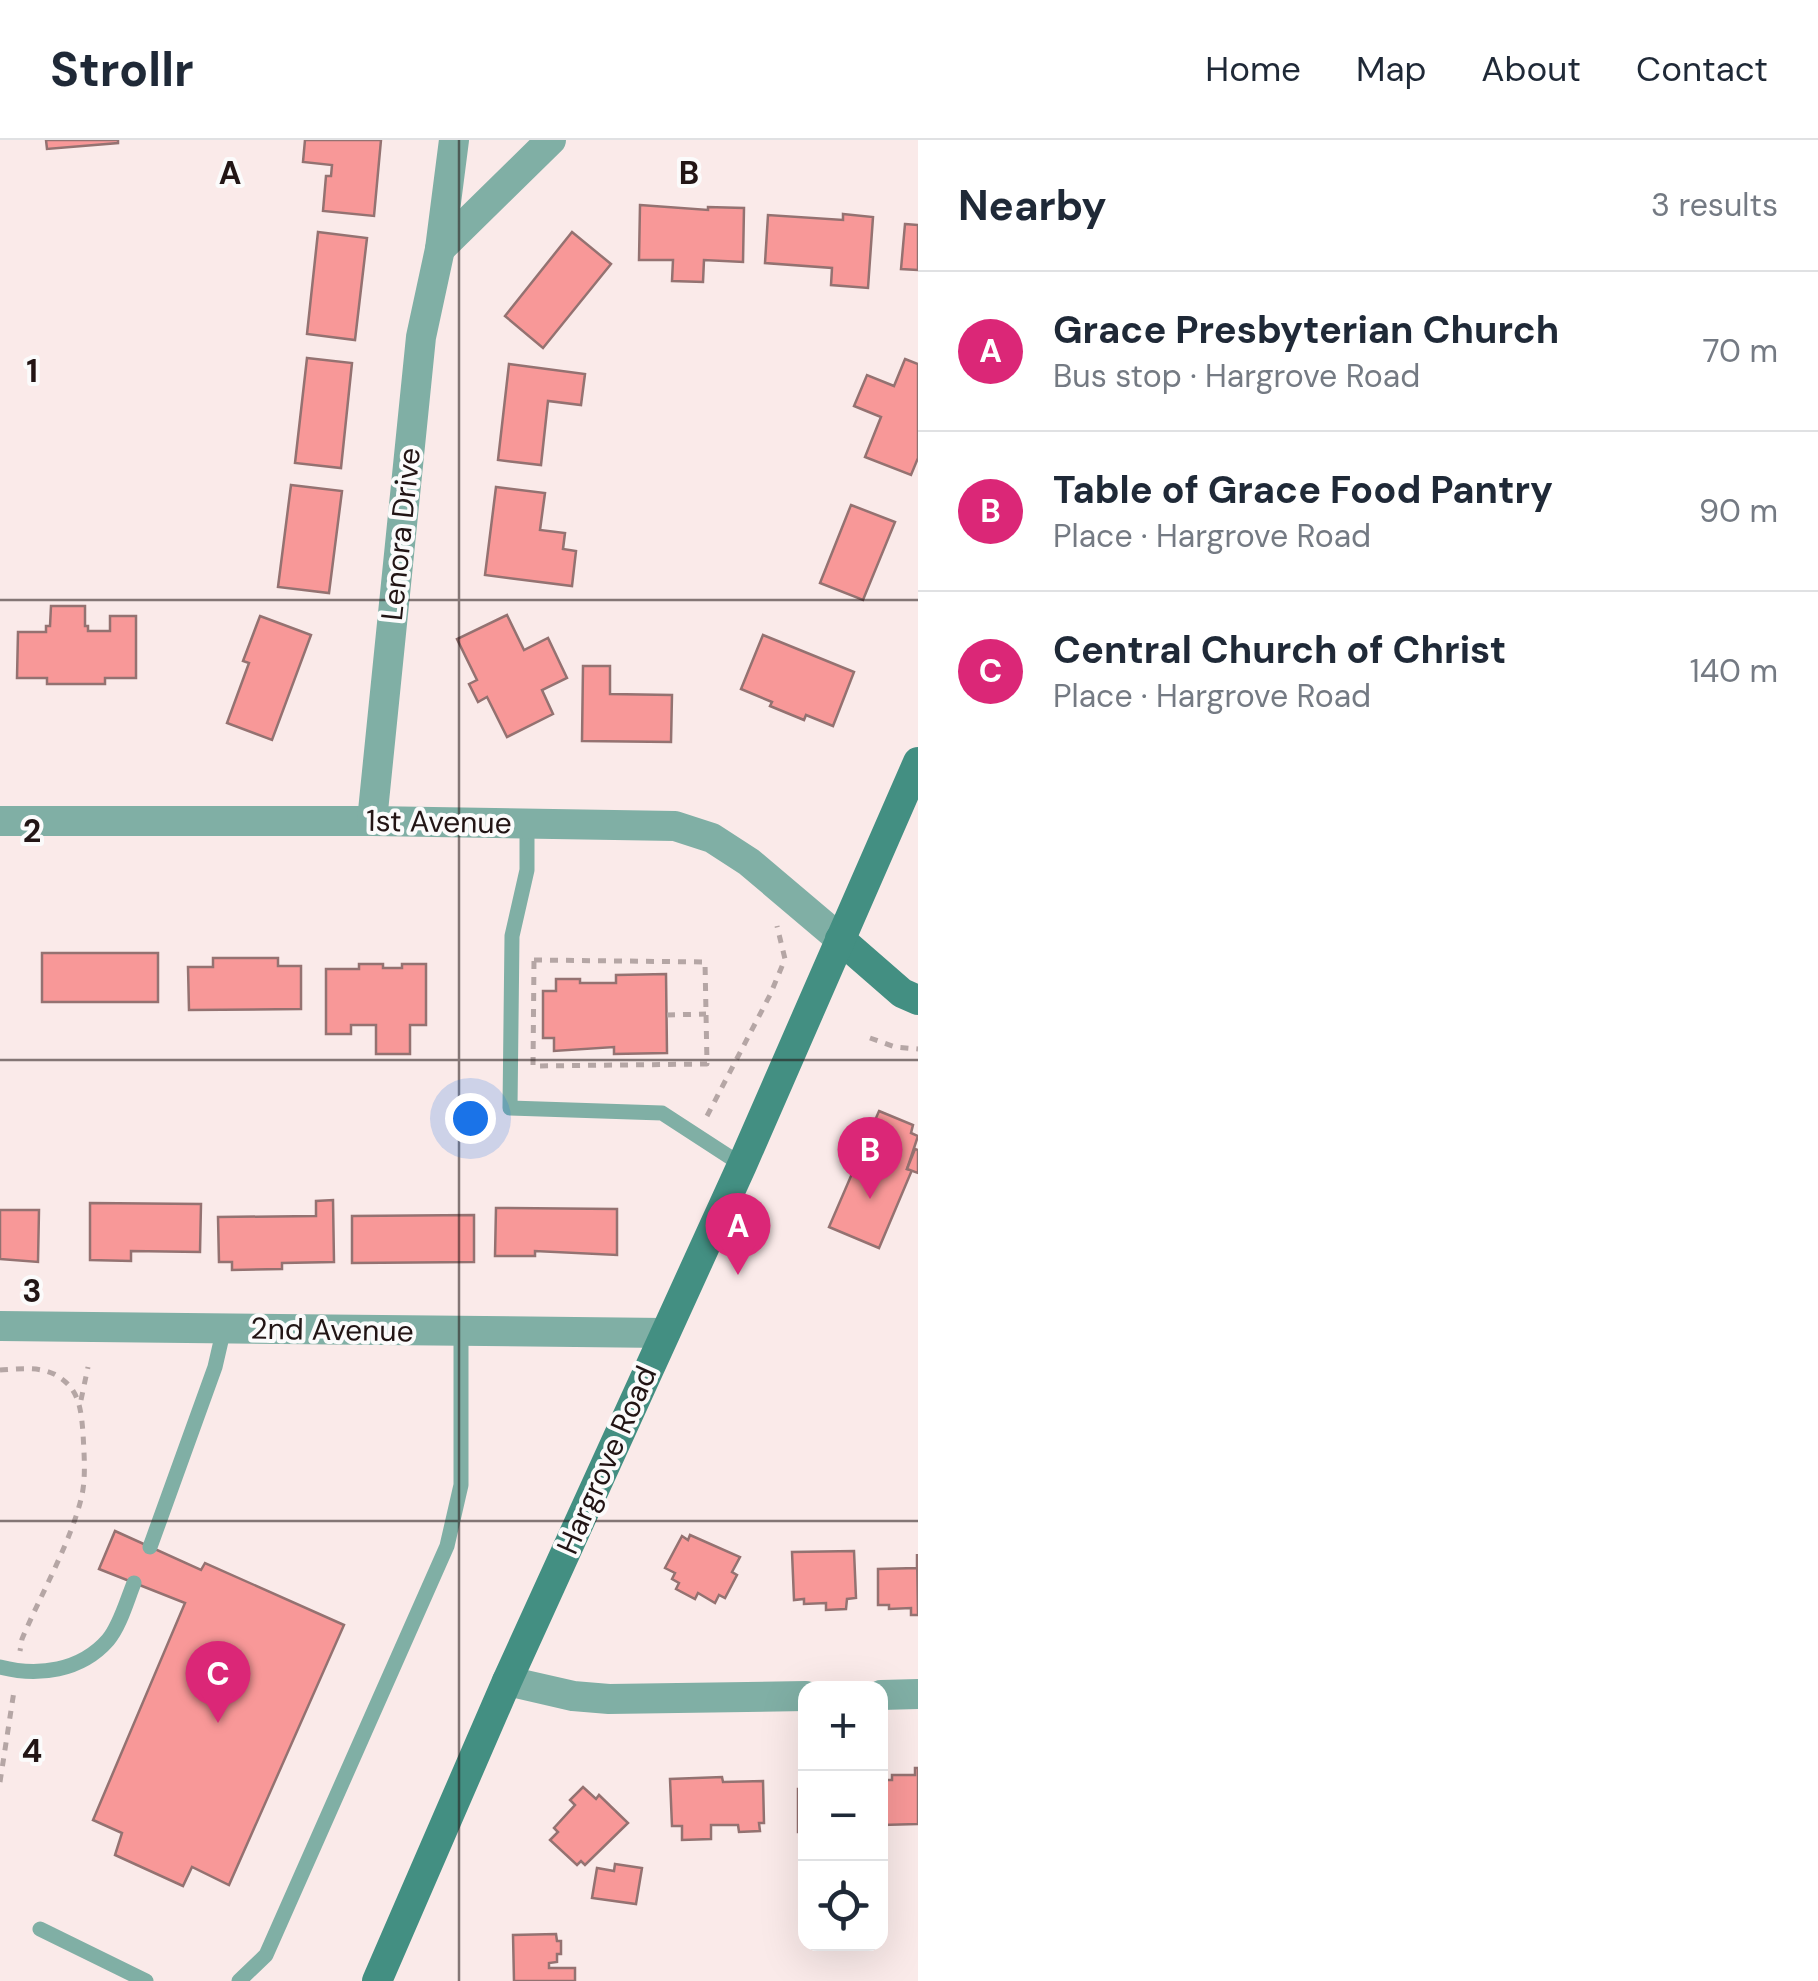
<!DOCTYPE html>
<meta charset="utf-8">
<style>
body{margin:0;font-family:"DM Sans",sans-serif;background:#f6f6f7;color:#1f2937}
.controls{position:absolute;right:30px;bottom:30px;display:grid;overflow:hidden;border-radius:20px;box-shadow:0 10px 40px #0002}
.controls button{width:90px;height:90px;display:grid;place-items:center;padding:0;border:0;border-bottom:2px solid #e0e1e3;background:#fff;color:#1f2937;font:50px sans-serif}
.you{position:absolute;left:470px;top:978px;width:35px;height:35px;margin:-25px;border:8px solid #fff;border-radius:50%;background:#1a73e8;box-shadow:0 0 0 15px #1a73e833}
.badge{display:grid;place-items:center;width:65px;height:65px;border-radius:50%;background:#db2777;color:#fff;font-size:32px;font-weight:700}
.pin{position:absolute;translate:-50% -82px;filter:drop-shadow(0 2px 5px #0008)}
.pin::after{content:'';position:absolute;top:52px;width:35px;height:30px;background:inherit;clip-path:polygon(0 0,100% 0,50% 100%)}
.list{margin:0;padding:0;list-style:none}
h2{display:flex;justify-content:space-between;align-items:center;height:130px;margin:0;padding:0 40px;font-size:42px}
h2 small{font-size:32px;font-weight:400;color:#747a83}
.list li{display:grid;grid-template-columns:65px 1fr auto;gap:30px;align-items:center;box-sizing:border-box;height:160px;padding:0 40px;border-top:2px solid #e0e1e3}
.list b{display:block;font-size:38px;white-space:nowrap}
.list p{margin:0;font-size:32px;white-space:nowrap;color:#747a83}
.list em{font-size:32px;font-style:normal;color:#747a83}
.icon{flex:none;width:55px;height:55px;fill:none;stroke:currentColor;stroke-width:2;stroke-linecap:round;stroke-linejoin:round}
.map{position:relative;flex:none;width:918px;height:1841px;overflow:hidden}
header{display:flex;align-items:center;gap:60px;box-sizing:border-box;height:140px;padding:0 50px;background:#fff;border-bottom:2px solid #e0e1e3}
header strong{font-size:48px}
nav{display:flex;gap:55px;margin-inline-start:auto;font-size:35px}
main{display:flex}
aside{flex:1;background:#fff}
.map>svg:first-child{display:block}
</style>
<header>
<strong>Strollr</strong>
<nav><a>Home</a><a>Map</a><a>About</a><a>Contact</a></nav>
</header>
<main>
<div class="map">
<svg width="918" height="1841" viewBox="0 0 918 1841">
<rect width="100%" height="100%" fill="#faeae9"/>
<g fill="#f89898" stroke="#947271" stroke-width="2.5">
<polygon points="46,0 118,0 118,3 47,9"/>
<polygon points="305,0 381,0 374,76 323,71 326,36 331,36 332,25 303,22"/>
<polygon points="640,65 708,70 708,67 744,68 743,122 704,120 703,142 672,141 673,120 639,120"/>
<polygon points="843,74 873,77 868,148 831,145 832,128 765,123 768,75 843,80"/>
<polygon points="905,84 918,85 918,130 901,129"/>
<polygon points="318,92 367,98 355,200 307,194"/>
<polygon points="572,92 611,124 543,208 505,176"/>
<polygon points="307,218 352,223 341,328 295,323"/>
<polygon points="905,219 918,224 918,318 911,335 865,317 881,277 854,266 867,235 894,246"/>
<polygon points="509,224 585,234 581,265 548,261 541,325 498,320"/>
<polygon points="291,345 342,351 329,453 278,447"/>
<polygon points="496,347 545,353 540,390 565,393 563,409 576,411 572,446 485,435"/>
<polygon points="851,365 895,382 863,460 820,443"/>
<polygon points="51,466 85,466 85,486 88,486 88,491 110,491 110,476 136,476 136,538 105,538 105,544 47,544 47,538 17,538 18,492 46,492 46,486 50,486"/>
<polygon points="507,475 524,510 548,498 567,538 542,550 553,574 507,597 487,557 478,562 469,544 477,540 457,499"/>
<polygon points="260,476 311,495 272,600 227,583 249,523 243,521"/>
<polygon points="763,495 854,532 833,586 806,575 804,580 770,566 772,562 741,549"/>
<polygon points="583,526 610,526 610,554 672,555 671,602 582,601"/>
<rect x="42" y="813" width="116" height="49"/>
<polygon points="213,818 278,818 278,826 301,826 301,869 189,870 188,827 213,827"/>
<polygon points="359,824 383,824 383,828 402,828 402,824 426,824 426,885 410,885 410,914 376,914 376,885 351,885 351,894 326,894 326,829 359,829"/>
<polygon points="666,834 667,913 614,914 614,907 554,911 554,898 543,898 543,851 556,851 556,839 580,839 580,843 616,843 616,835"/>
<polygon points="879,971 913,985 911,993 918,996 907,1029 912,1030 879,1108 829,1087"/>
<polygon points="915,1009 918,1010 918,1033 907,1029"/>
<polygon points="333,1060 334,1122 282,1123 282,1129 232,1130 232,1122 219,1122 218,1077 316,1076 316,1061"/>
<polygon points="90,1063 201,1064 200,1112 131,1111 131,1121 90,1120"/>
<polygon points="496,1068 617,1069 617,1115 535,1111 535,1116 495,1116"/>
<polygon points="0,1070 39,1070 38,1122 0,1119"/>
<polygon points="474,1075 474,1122 352,1123 352,1076"/>
<polygon points="115,1391 201,1430 205,1423 344,1485 229,1745 192,1727 183,1746 115,1715 122,1693 93,1680 185,1463 99,1429"/>
<polygon points="690,1395 740,1417 732,1432 737,1435 725,1458 719,1455 715,1463 698,1453 695,1459 676,1449 679,1443 672,1439 675,1433 665,1428 682,1396 688,1400"/>
<polygon points="854,1411 856,1458 847,1459 846,1469 826,1470 826,1463 804,1464 804,1459 794,1460 792,1412"/>
<polygon points="917,1414 918,1475 911,1475 911,1468 889,1469 889,1465 878,1465 878,1429 917,1428"/>
<polygon points="915,1628 918,1628 918,1684 882,1685 882,1640 892,1640 892,1635 915,1635"/>
<polygon points="722,1637 723,1642 763,1641 764,1683 759,1683 760,1691 739,1692 738,1685 711,1685 711,1699 682,1700 682,1686 672,1686 670,1639"/>
<polygon points="583,1647 596,1659 599,1655 628,1683 585,1725 581,1721 577,1725 550,1700 558,1692 554,1688 575,1665 570,1660"/>
<rect x="798" y="1649" width="8" height="43"/>
<polygon points="615,1724 642,1728 636,1764 592,1758 597,1728 614,1731"/>
<polygon points="556,1794 557,1801 561,1801 561,1814 557,1814 557,1822 549,1823 549,1828 575,1828 575,1841 514,1841 513,1795"/>
</g>
<g fill="none" stroke-linecap="round" stroke-linejoin="round">
<g stroke="#b5a6a5" stroke-width="5" stroke-dasharray="8 8" stroke-linecap="butt">
<polygon points="534,820 705,822 707,924 533,926"/>
<polyline points="667,875 706,874"/>
<polyline points="870,898 895,907 918,909"/>
<polyline points="707,976 770,855 785,819 777,786"/>
<path d="M0 1230C18 1229 37 1226 54 1234 79 1247 81 1268 83 1293 84 1313 86 1336 82 1355 72 1400 40 1456 22 1499L20 1511"/>
<polyline points="81,1260 88,1227"/>
<polyline points="0,1642 14,1551"/>
</g>
<g stroke="#80afa5" stroke-width="15">
<polyline points="527,683 527,730 512,796 510,968 662,973 742,1025"/>
<polyline points="150,1407 215,1227 224,1188"/>
<path d="M0 1527C38 1537 81 1531 108 1500 120 1486 127 1460 134 1443"/>
<polyline points="40,1789 146,1841"/>
<polyline points="239,1841 266,1815 447,1406 461,1345 461,1191"/>
</g>
<g stroke="#80afa5" stroke-width="30">
<polyline points="440,109 551,0"/>
<polyline points="0,681 372,681 675,686 712,698 749,722 840,799"/>
<polyline points="372,681 421,197 440,109 454,0"/>
<polyline points="0,1186 665,1193"/>
<polyline points="507,1541 573,1556 609,1559 806,1556"/>
<polyline points="881,1555 918,1554"/>
</g>
<g stroke="#438f82" stroke-width="30">
<polyline points="840,799 902,853 918,860"/>
<polyline points="377,1841 507,1541 742,1025 918,622"/>
</g>
</g>
<path fill="none" stroke="#221515" stroke-width="2.5" stroke-opacity="0.55" d="M459 0V1841M0 460H918M0 920H918M0 1381H918"/>
<g text-anchor="middle" stroke-width="8" stroke-linejoin="round" paint-order="stroke">
<g font-size="30" fill="#221515" stroke="#fbfbfb">
<text transform="translate(401 394) rotate(-84)" y="10">Lenora Drive</text>
<text transform="translate(439 682) rotate(1)" y="10">1st Avenue</text>
<text transform="translate(332 1190) rotate(1)" y="10">2nd Avenue</text>
<text transform="translate(607 1320) rotate(-66)" y="10">Hargrove Road</text>
</g>
</g>
<g font-size="32" text-anchor="middle" font-weight="bold" fill="#221515" stroke="#fbfbfb" stroke-width="8" stroke-linejoin="round" paint-order="stroke">
<text x="230" y="44">A</text>
<text x="689" y="44">B</text>
<text x="32" y="242">1</text>
<text x="32" y="702">2</text>
<text x="32" y="1162">3</text>
<text x="32" y="1622">4</text>
</g>
</svg>
<div class="controls">
<button>+</button>
<button>−</button>
<button><svg class="icon" aria-label="locate" viewBox="0 0 24 24"><circle cx="12" cy="12" r="6"/><path d="M12 2v4M12 18v4M2 12h4M18 12h4"/></svg></button>
</div>
<div class="you"></div>
<div class="pin badge" style="left:738px;top:1135px">A</div>
<div class="pin badge" style="left:870px;top:1059px">B</div>
<div class="pin badge" style="left:218px;top:1583px">C</div>
</div>
<aside>
<h2>Nearby<small>3 results</small></h2>
<ul class="list">
<li><span class="badge">A</span><div><b>Grace Presbyterian Church</b><p>Bus stop · Hargrove Road</p></div><em>70 m</em></li>
<li><span class="badge">B</span><div><b>Table of Grace Food Pantry</b><p>Place · Hargrove Road</p></div><em>90 m</em></li>
<li><span class="badge">C</span><div><b>Central Church of Christ</b><p>Place · Hargrove Road</p></div><em>140 m</em></li>
</ul>
</aside>
</main>
